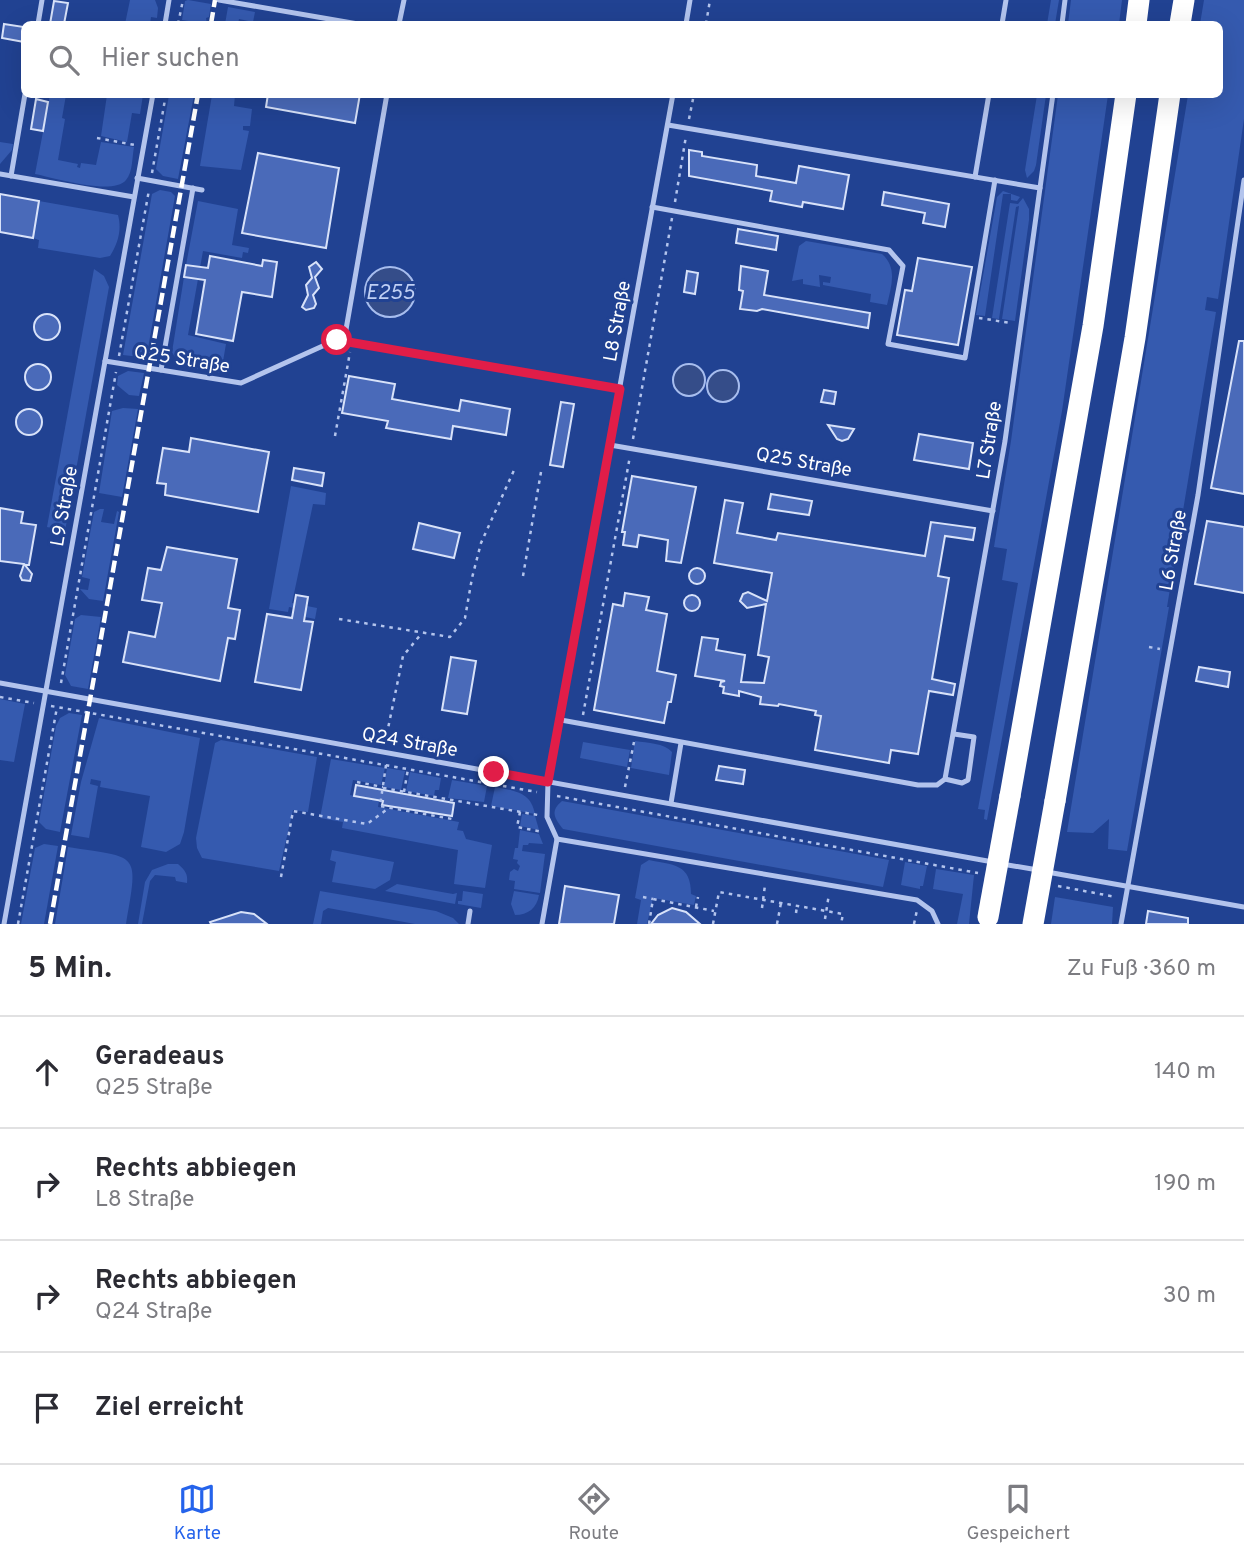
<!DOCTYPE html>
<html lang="de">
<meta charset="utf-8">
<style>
body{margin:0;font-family:Overpass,sans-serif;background:#f7f7f7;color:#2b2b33}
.stop{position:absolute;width:21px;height:21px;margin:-16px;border:5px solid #e11d48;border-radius:50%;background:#fff}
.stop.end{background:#e11d48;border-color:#fff;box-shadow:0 2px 7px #0008}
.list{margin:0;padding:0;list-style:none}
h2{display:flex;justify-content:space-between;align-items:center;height:91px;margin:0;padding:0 28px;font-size:30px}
h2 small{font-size:23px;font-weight:400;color:#7c7c81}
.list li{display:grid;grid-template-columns:46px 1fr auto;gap:21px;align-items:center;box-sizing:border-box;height:112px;padding:0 28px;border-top:2px solid #e1e1e2}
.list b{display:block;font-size:26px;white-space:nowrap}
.list p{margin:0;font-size:23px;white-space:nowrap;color:#7c7c81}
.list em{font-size:23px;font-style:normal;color:#7c7c81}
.icon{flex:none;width:38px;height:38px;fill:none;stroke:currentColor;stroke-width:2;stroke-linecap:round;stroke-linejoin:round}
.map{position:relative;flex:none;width:1244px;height:924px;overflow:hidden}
.search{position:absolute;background:#fff;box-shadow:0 7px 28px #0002;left:21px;right:21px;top:21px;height:77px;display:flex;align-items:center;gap:18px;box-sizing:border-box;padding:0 24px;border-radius:10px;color:#7c7c81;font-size:26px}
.sheet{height:539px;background:#fff}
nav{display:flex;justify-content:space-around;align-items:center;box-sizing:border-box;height:98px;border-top:2px solid #e1e1e2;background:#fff;font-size:19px;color:#7c7c81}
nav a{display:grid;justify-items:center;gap:4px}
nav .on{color:#2563eb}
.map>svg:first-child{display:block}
</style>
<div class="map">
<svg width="1244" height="924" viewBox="0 0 1244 924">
<rect width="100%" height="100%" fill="#214292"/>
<g fill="#355aaf">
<polygon points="130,0 155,0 158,8 157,18 151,17 150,24 125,24"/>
<polygon points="188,0 211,4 209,17 206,18 207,24 182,20 185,1"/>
<polygon points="1051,0 1059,0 1055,24 1047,24"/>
<polygon points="1071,0 1122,0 1119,24 1068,24"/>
<polygon points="1204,0 1244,0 1244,119 1218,299 1207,297 1205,310 1216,312 1167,607 1169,607 1127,851 1108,849 1109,819 1093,833 1067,832 1188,95 1220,94 1220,24 1200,24"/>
<polygon points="228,7 255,12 253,22 239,19 238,24 225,24"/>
<path d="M50 95H66L62 118 65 119 58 160 78 164 77 167 80 168 81 163 96 165 101 142 134 147C132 157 133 172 126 180 113 196 55 178 35 174Z"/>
<polygon points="107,95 143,95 140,114 132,113 127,142 101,136"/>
<polygon points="169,95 194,95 178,179 163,176 156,169"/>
<polygon points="212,95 235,95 234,106 252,109 250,126 243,126 243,130 249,131 241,170 200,166"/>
<polygon points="1037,95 1046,95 1036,165 1034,171 1027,178 1025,170"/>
<polygon points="1058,95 1108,95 1062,411 987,820 984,819 985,810 978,809 1018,583 1002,580 1007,549 994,547 1011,441"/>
<polygon points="0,142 13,144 12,150 0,164"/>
<polygon points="160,190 171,192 175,196 147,354 140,357 123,355 152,194"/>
<polygon points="1003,191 1020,197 1017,201 1011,200 1011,194 1003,194 985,316 976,315 997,197"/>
<polygon points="1023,198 1029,209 1029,220 1015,321 1002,319 1019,206 1016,207 999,319 992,318 1010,203 1018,204"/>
<path d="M39 201 118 215C122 230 118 243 110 256L100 258 38 248 39 240 33 238Z"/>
<path d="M198 201 238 209 232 245 249 248 248 253 243 252 242 258 203 251 188 335 226 344 221 373C203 369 181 370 172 352L184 277 192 266 186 265Z"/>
<path d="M806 241 882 254C898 268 891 287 887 305L870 302 871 294 823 285V282L830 283 831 277 819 275 820 287 803 284V279L792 281 799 246Z"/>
<polygon points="94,269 104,276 109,287 65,531 47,527"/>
<polygon points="128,371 144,373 139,396 129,395 117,385 118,376"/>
<polygon points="123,408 138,409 122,497 99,493 112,411"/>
<polygon points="291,486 326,493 325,505 313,504 292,603 317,608 315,619 305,617 305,612 294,611 294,608 289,607 288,612 269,609"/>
<polygon points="100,509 104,509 101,522 114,524 117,511 119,512 103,601 89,599 80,589 88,590 90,579 82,577 94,512"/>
<polygon points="81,615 101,617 88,689 71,686 65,675 75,619"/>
<polygon points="0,699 25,704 14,762 0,760"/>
<polygon points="69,713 82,715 60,832 46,829 39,822 56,726 60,718"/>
<polygon points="99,718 200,738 184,832 180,844 166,852 141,847 150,796 100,787 101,781 91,779 90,784 98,786 89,838 71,835 81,782"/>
<polygon points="221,740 317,757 308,812 293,810 279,871 202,858 197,848 196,838 215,743"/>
<path d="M635 741C648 743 664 743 672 752L669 775 631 768Z"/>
<polygon points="583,742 630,750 627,767 580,758"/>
<polygon points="331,759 385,768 381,785 353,780 350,795 372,799 374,787 381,788 378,807 459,822 457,830 463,831 466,839 492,845 485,888 454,884 458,850 342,828 343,822 320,818"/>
<polygon points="387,768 405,771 401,790 384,787"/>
<polygon points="410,772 441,778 439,790 435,790 434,796 406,791"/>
<polygon points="452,780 487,786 484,802 448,798"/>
<path d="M495 787C515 791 531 792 535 814L491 806Z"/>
<path d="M562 801 889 860 883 887 563 829C554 818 550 811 562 801Z"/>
<polygon points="522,814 535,816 539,830 520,826"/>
<polygon points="520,830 539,834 543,844 529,843 528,845 523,845 522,851 545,854 540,893 514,889 515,881 509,880 510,872 514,869 518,871 520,866 517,863 518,860 513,859 515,848 518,848"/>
<polygon points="44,844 58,846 44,924 21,924 35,848"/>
<path d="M68 847C139 858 139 851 126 924H55Z"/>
<polygon points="332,850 394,862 390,880 375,889 332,882 336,862 330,860"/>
<path d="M649 860C674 865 691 864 691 894L696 896 694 905 653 898 647 924H637L641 900 635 898 641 865Z"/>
<polygon points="905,862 927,866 923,886 920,886 920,889 901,885"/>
<path d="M168 864H178C185 870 188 874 187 883L176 881 175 877 155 875 150 881 142 924H138L145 882 152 870Z"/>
<polygon points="936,869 974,875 969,924 957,924 963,894 933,889"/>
<polygon points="397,884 453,894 457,893 455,904 385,891"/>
<polygon points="320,891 436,911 453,918 459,924 415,924 328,908 323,911 321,924 313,924"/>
<polygon points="463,891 483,894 481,908 458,904 458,901 462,901"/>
<path d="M514 891 539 895C537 908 528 915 515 915L511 904Z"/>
<polygon points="1055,897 1113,907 1112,924 1051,924"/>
</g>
<g fill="#354d89" stroke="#a7bdee" stroke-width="2">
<circle cx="390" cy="292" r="25"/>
<circle cx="689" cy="380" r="16"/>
<circle cx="723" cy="386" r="16"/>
</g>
<g fill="#4a6ab9" stroke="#d8e2f9" stroke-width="2">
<polygon points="54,1 68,3 64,24 50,24"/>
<polygon points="4,24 24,27 24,42 2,38"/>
<polygon points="268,94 360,94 355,123 266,107"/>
<polygon points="36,99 48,102 43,131 31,129"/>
<polygon points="689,150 702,152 702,156 757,165 756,176 796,183 799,166 849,175 843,209 803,202 802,207 770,201 772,191 689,176"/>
<polygon points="258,153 339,168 326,248 242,233"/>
<polygon points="884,192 949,204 945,227 923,223 925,213 882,205"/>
<polygon points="0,194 39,201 33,238 0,232"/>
<polygon points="738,229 778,236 776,250 736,243"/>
<polygon points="210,256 262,266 263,260 277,262 272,297 242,292 233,341 196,334 205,280 184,277 186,265 208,268"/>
<polygon points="918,258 972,267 958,345 897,335 905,290 912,291"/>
<polygon points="316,262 322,269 315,277 319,288 313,295 316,304 314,308 306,310 302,307 308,295 306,285 312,278 309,267"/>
<polygon points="741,266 768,271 764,295 870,313 868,328 762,309 757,311 740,309 743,291 739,290"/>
<polygon points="687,271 698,273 695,294 684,292"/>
<circle cx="47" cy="327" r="13"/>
<polygon points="1239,341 1244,341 1244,494 1211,488"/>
<circle cx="38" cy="377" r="13"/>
<polygon points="349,376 395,384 392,399 459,411 461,400 510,409 506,435 453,426 451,439 386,428 388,421 342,413"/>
<polygon points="824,390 836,392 834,404 821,402"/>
<polygon points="561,402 574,404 563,467 550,465"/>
<circle cx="29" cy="422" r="13"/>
<polygon points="828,425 854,429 848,439 842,441 837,439"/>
<polygon points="919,434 973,443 969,469 914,460"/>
<polygon points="191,438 269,452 258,512 165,495 166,484 157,483 163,448 189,452"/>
<polygon points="294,468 324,473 322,486 292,480"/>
<polygon points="632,476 696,487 681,563 666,561 668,540 639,535 637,547 623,545 625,532 622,532"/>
<polygon points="771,494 812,501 809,515 768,509"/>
<polygon points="725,500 743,503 737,533 776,540 778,533 925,556 931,522 975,528 973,540 945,536 938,576 949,578 932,679 955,684 953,695 929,691 918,754 891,750 889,763 815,750 821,716 815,715 816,711 779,704 778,706 760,704 761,697 739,691 739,696 723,693 724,687 720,686 721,682 725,681 695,676 702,637 718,639 716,650 745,655 741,682 764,683 769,657 758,655 766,604 747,608 740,601 743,594 748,592 767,601 772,573 714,563"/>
<polygon points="0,508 23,512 21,523 36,525 29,565 25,565 32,574 30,581 22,580 20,576 24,564 0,561"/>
<polygon points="1207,521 1244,527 1244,593 1195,584"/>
<polygon points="419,523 460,533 454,558 413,549"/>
<polygon points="167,547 237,559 228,608 240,610 235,639 228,638 220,681 123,662 129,632 155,637 162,603 142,600 148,568 161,570"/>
<circle cx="697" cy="576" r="8"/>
<polygon points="625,593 649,597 646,610 667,614 657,671 676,675 671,702 668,702 664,723 594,710 613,604 623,606"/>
<polygon points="296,595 308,597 304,621 313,622 301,690 255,682 267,614 292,618"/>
<circle cx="692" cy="603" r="8"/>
<polygon points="451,657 476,661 467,714 442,710"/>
<polygon points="1199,667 1230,672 1228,687 1196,681"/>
<polygon points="719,766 745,770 743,784 716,780"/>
<polygon points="356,785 454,803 452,816 382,805 383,801 354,796"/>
<polygon points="565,886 619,895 614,924 559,924"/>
<polygon points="672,908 686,912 700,924 651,924 658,915"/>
<polygon points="1148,911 1188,918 1188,924 1146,924"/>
<polygon points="241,912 254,914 267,924 211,924 210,922"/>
</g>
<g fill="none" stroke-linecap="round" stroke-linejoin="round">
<g stroke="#b3c4ed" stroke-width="2.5" stroke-dasharray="3.5 5" stroke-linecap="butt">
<polyline points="178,24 183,0"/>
<polyline points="706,24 710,0"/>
<polyline points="689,119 694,94"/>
<polyline points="97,138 135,145"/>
<polyline points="152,173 166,94"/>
<polyline points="675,202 686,136"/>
<polyline points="979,318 1011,323"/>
<polyline points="119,356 149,190"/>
<polyline points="335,436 350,352"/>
<polyline points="633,439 672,218"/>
<polyline points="523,576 541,472"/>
<polyline points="339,619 450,637 465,618 472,578 481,543 515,468"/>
<polyline points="1149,647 1160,649"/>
<polyline points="61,683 116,372"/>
<polyline points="0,697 34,703"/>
<polyline points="51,706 537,792"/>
<polyline points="583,715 630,456"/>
<polyline points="385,743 403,656 422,633"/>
<polyline points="386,765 380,806 452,819"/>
<polyline points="357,782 383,787"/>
<polyline points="625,787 634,742"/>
<polyline points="383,788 538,815"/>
<polyline points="404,792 408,769"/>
<polyline points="557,796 978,873"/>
<polyline points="520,812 517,827 543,832"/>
<polyline points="281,877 293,811 367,824 389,808"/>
<polyline points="1058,886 1116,897"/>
<polyline points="643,897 653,899"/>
<polyline points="696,907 698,897"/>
<polyline points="762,908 765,885"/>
<polyline points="796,913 797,906"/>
<polyline points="825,919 829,894"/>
<polyline points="18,924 57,707"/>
<polyline points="649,924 653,899 714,911"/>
<polyline points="713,924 719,892 843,914 841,924"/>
<polyline points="777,924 781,903"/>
<polyline points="914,924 917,910"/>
</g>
<g stroke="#b3c4ed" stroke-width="5">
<polyline points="219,0 358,24"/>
<polyline points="38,24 42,0"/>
<polyline points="165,24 169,0"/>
<polyline points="399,24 404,0"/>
<polyline points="686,24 690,0"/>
<polyline points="1002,24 1006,0"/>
<polyline points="1062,24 1065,0"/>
<polyline points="668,125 1040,188"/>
<polyline points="0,174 134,197"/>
<polyline points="11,176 25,94"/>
<polyline points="975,177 989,94"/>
<polyline points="137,178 202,190"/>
<polyline points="652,207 889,250 903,266 888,344 965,358 995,180"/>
<polyline points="344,341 387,94"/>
<polyline points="105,361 241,383 336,340 620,389"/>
<polyline points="161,370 193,188"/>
<polyline points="610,445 993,511"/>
<polyline points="0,683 993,862"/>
<polyline points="561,720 918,785 937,785 945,779 1005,441 1053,94"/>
<polyline points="945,779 962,783 968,780 974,737 954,734"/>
<polyline points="671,803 681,743"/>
<polyline points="557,839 917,900 932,911 938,924"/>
<polyline points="1002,864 1038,870"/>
<polyline points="1047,872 1244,907"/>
<polyline points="4,924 153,94"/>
<polyline points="468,924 470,911"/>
<polyline points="542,924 557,839 547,817 548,782 673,94"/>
<polyline points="1121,924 1198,495 1244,180"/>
</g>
<g stroke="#fff" stroke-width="21">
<polyline points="1136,24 1139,0"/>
<polyline points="1180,24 1184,0"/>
<polyline points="1010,796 1093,326 1126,94"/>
<polyline points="1055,801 1135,338 1170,94"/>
</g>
<g stroke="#fff" stroke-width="4.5" stroke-dasharray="12 5" stroke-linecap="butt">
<polyline points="211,24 215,0"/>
<polyline points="50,924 198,94"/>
</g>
<g stroke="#fff" stroke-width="21">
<polyline points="988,917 1010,796"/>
<polyline points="1033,924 1055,801"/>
</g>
</g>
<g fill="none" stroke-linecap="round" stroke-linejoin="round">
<polyline stroke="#e11d48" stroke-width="9" points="337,340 620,389 548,782 494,772"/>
</g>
<g text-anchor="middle" stroke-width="6" stroke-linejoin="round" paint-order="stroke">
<g font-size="19" fill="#fff" stroke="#214292">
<text transform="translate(616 321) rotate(-80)" y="7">L8 Straße</text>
<text transform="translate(182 358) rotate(9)" y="7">Q25 Straße</text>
<text transform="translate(988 440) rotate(-81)" y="7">L7 Straße</text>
<text transform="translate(804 461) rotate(10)" y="7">Q25 Straße</text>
<text transform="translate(63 506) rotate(-80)" y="7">L9 Straße</text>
<text transform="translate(1172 550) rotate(-80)" y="7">L6 Straße</text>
<text transform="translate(410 741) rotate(10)" y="7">Q24 Straße</text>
</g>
<g font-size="21" font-style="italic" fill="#bfcff4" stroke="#214292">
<text x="390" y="299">E255</text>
</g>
</g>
</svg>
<div class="stop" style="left:337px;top:340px"></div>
<div class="stop end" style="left:494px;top:772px"></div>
<div class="search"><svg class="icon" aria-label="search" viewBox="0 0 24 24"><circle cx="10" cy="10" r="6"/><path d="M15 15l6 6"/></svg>Hier suchen</div>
</div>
<section class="sheet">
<h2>5 Min.<small>Zu Fuß · 360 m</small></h2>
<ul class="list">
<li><svg class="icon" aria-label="ahead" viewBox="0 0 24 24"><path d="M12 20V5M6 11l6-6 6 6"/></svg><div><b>Geradeaus</b><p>Q25 Straße</p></div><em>140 m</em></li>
<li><svg class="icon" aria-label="right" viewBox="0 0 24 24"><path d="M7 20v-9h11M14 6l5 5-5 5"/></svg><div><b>Rechts abbiegen</b><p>L8 Straße</p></div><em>190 m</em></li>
<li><svg class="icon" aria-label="right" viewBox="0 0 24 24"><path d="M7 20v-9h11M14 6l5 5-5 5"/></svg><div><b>Rechts abbiegen</b><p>Q24 Straße</p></div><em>30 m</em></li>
<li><svg class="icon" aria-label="arrive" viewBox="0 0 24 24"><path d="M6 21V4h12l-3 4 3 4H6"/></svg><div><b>Ziel erreicht</b></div></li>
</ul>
</section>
<nav>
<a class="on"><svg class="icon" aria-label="map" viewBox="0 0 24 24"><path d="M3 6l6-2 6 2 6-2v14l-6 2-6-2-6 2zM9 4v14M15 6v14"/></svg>Karte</a>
<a><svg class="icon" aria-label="directions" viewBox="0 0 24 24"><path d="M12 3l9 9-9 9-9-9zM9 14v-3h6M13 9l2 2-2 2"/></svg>Route</a>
<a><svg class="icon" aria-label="saved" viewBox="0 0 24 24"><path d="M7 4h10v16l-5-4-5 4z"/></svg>Gespeichert</a>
</nav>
